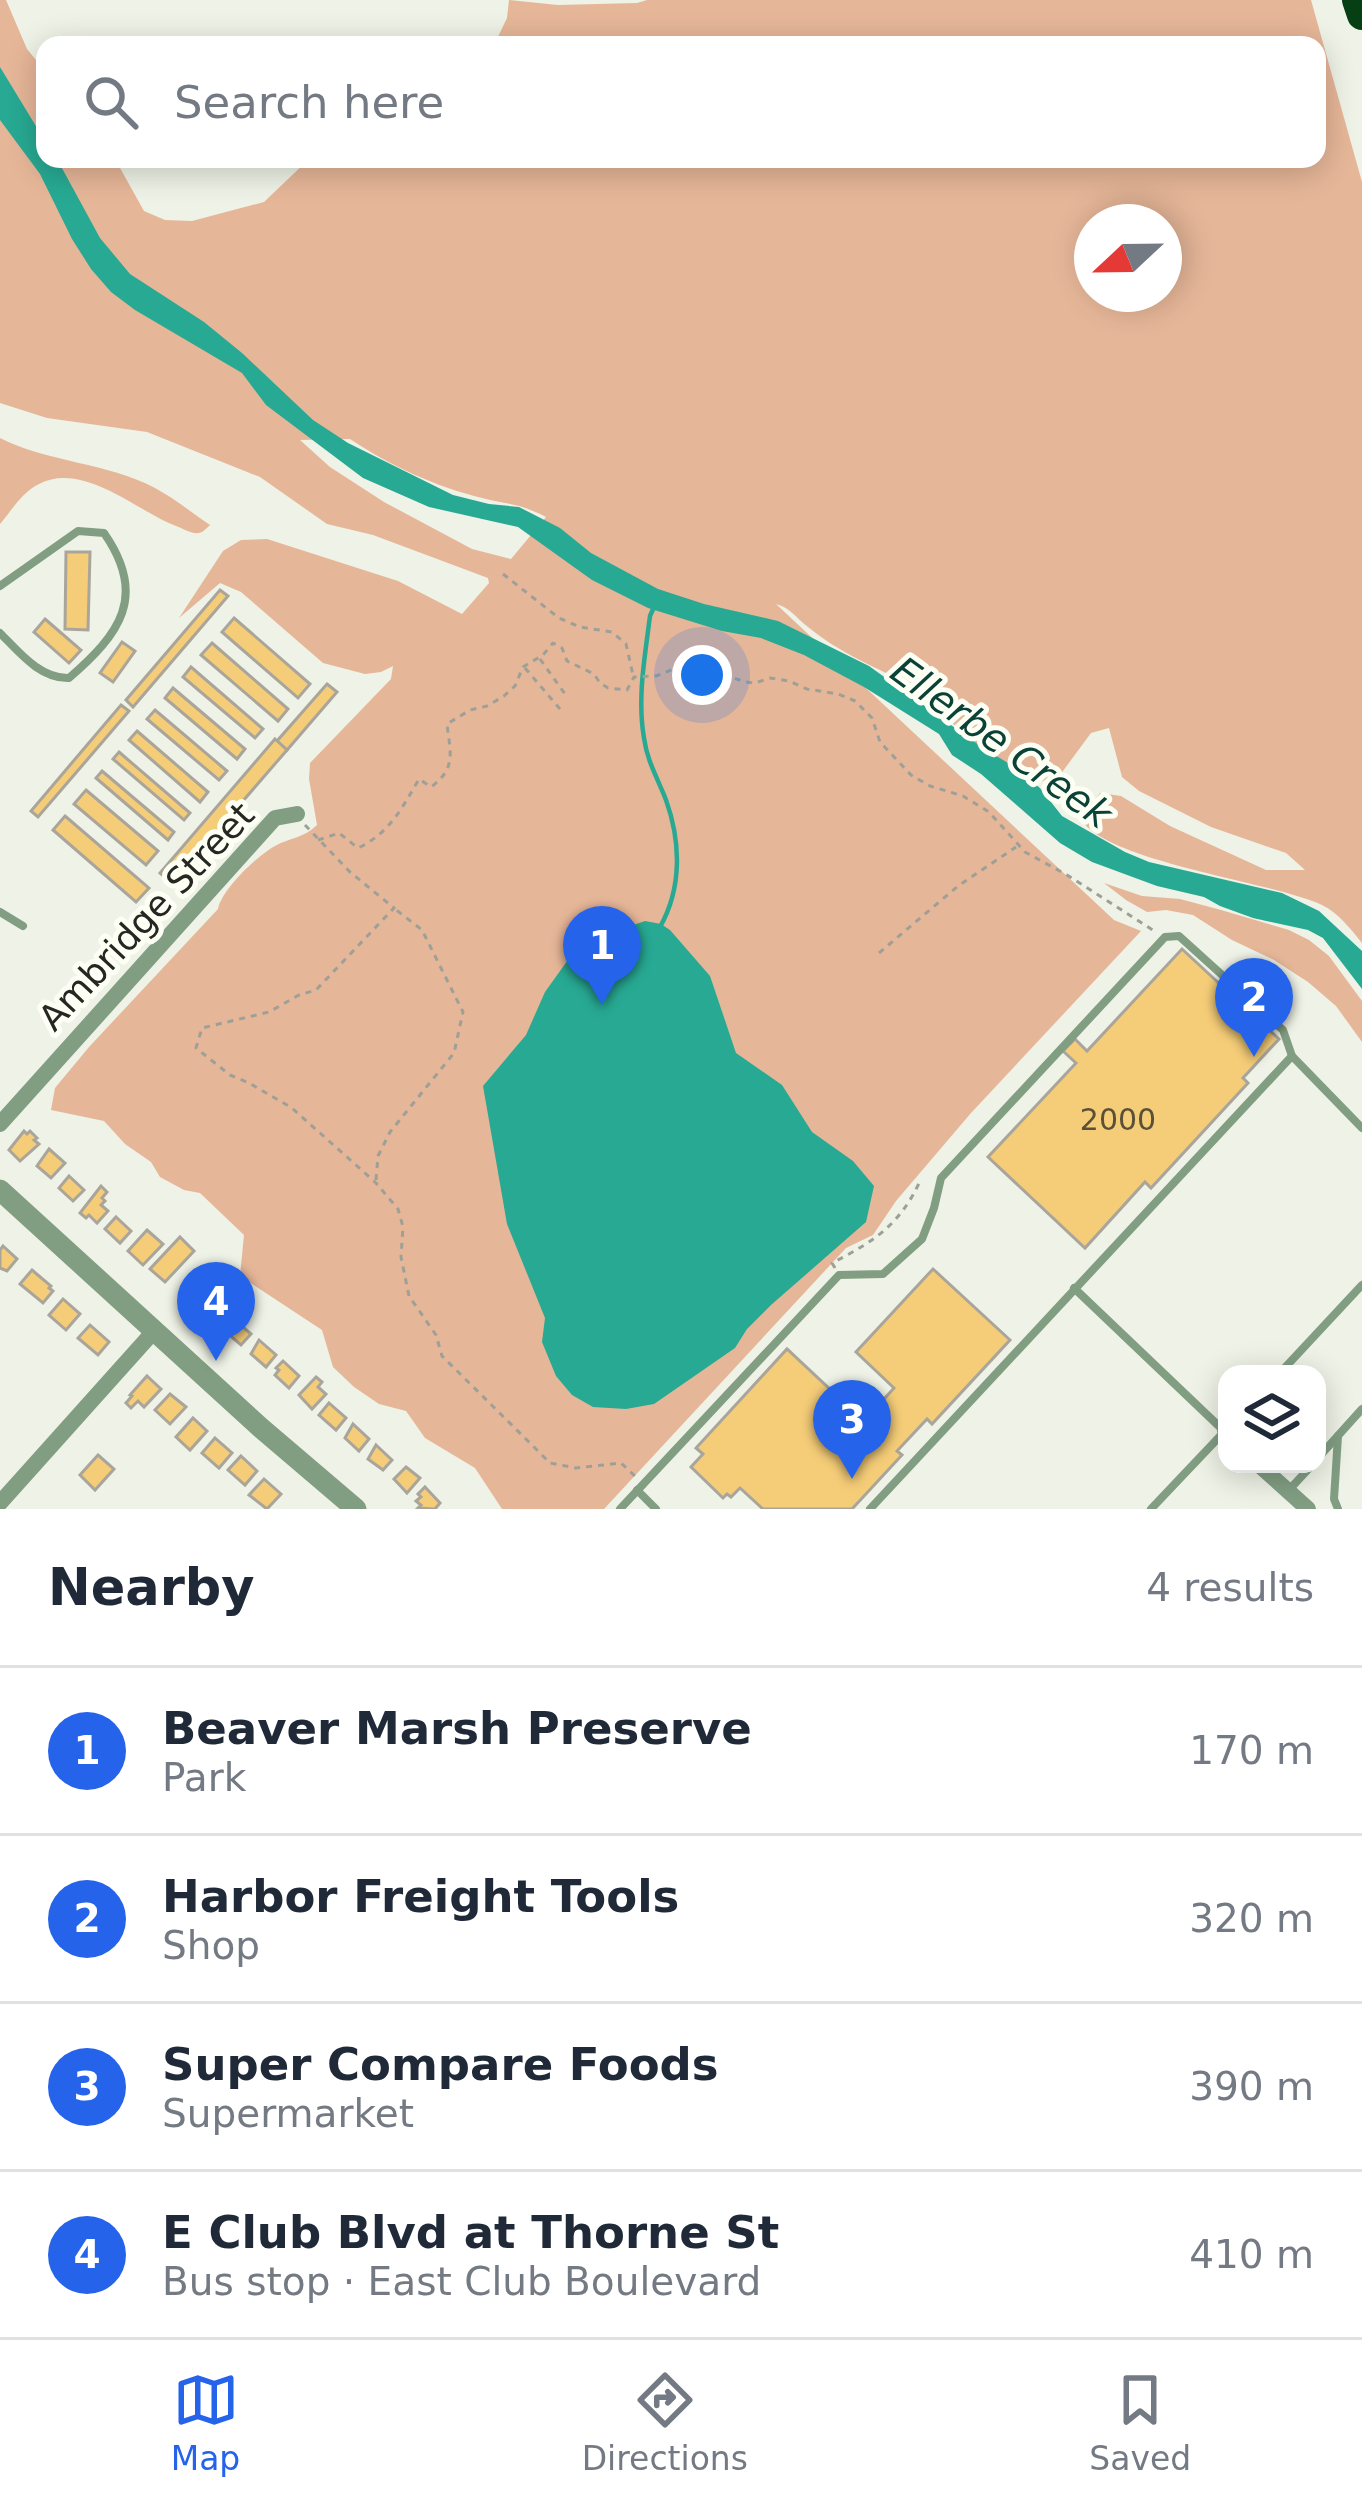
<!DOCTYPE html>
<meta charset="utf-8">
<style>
body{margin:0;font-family:"DejaVu Sans",sans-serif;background:#f2f2f3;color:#1f2937}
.controls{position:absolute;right:36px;bottom:36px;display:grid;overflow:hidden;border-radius:24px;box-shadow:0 6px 30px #0003}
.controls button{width:108px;height:108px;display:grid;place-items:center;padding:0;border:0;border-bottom:3px solid #e0e1e3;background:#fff;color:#1f2937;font:60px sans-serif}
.compass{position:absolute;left:1074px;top:204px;width:108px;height:108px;border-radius:50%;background:#fff;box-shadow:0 6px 30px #0003;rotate:248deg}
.you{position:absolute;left:702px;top:675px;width:42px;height:42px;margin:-30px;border:9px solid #fff;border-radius:50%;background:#1a73e8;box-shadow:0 0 0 18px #1a73e833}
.badge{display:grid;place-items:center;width:78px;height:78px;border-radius:50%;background:#2563eb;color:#fff;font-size:39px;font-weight:700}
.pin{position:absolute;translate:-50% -99px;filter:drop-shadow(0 3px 6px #0008)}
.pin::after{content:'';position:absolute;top:63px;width:42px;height:36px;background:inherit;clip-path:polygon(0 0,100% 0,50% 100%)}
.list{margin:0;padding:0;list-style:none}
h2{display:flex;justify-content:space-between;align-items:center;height:156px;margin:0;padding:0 48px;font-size:51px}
h2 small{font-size:39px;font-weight:400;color:#747a83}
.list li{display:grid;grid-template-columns:78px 1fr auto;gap:36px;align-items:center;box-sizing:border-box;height:168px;padding:0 48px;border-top:3px solid #e0e1e3}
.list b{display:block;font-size:45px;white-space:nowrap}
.list p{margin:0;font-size:39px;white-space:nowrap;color:#747a83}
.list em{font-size:39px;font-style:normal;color:#747a83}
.icon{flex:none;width:66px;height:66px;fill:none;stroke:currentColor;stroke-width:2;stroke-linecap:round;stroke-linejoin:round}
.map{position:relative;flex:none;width:1362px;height:1509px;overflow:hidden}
.search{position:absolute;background:#fff;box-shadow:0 6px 30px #0003;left:36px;right:36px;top:36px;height:132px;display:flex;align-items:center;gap:30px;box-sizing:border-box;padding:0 42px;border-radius:24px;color:#747a83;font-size:45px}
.sheet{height:828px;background:#fff}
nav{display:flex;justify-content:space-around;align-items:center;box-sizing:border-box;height:168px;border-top:3px solid #e0e1e3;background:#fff;font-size:33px;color:#747a83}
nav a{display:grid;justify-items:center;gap:6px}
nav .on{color:#2563eb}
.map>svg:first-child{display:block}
</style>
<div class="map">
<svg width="1362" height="1509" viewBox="0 0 1362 1509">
<rect width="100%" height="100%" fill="#eff2e6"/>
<g fill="#e6b698" fill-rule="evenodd">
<path d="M0 0H6L27 49 45 71V159H115L144 211 165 220 192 221 264 202 309 159H1317V45H494L507 18 509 0 558 5 637 3 647 0H1311L1362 182V943C1351 929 1338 913 1322 905 1270 881 1105 862 1080 818L1100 793 1121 796 1170 826 1266 870H1305L1286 853 1211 827 1139 791 1122 777 1109 728 1091 733 1060 775 1037 783 1013 765 990 759 946 717 945 697 931 678 914 686C878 669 838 652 808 627 796 618 791 608 776 604L1114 920 1141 931 971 1113 896 1201 873 1235 846 1248 604 1509H502L475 1468 425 1438 406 1411 379 1404 354 1387 333 1367 322 1330 240 1276 244 1235 200 1193 184 1190 160 1177 151 1162 125 1144 104 1121 51 1110 55 1088 89 1047 218 909C222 889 257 856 275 846 289 838 304 838 317 825L309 779 310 763 391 679 393 666 381 672 365 674 323 663 241 592 220 583 179 618 223 551 241 540 267 539 398 581 462 614 489 583 488 578 373 535 327 524 260 477 147 432 47 418 0 403ZM1092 222H1164V294H1092ZM350 439C389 465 436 487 482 498 510 505 519 503 546 517L511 559 472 549 384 502 330 467 300 440Z"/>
<path d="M0 438C47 462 109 463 155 488 174 498 192 513 210 525 204 530 203 534 194 533 188 532 182 528 176 526 137 511 83 461 39 484 22 492 12 510 0 524Z"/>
<polygon points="1104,883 1142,896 1180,899 1221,910 1289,930 1309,940 1329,956 1362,1001 1362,1042 1336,1006 1308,982 1274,960 1232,940 1193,915 1166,910 1147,912 1126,900"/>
</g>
<g fill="#27a993">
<polygon points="0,67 45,141 45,159 57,159 100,238 130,274 204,322 242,353 313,420 348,443 453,495 489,504 519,507 560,528 591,553 658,589 704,604 778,621 869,666 983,748 1018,769 1040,788 1062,816 1125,852 1149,862 1282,893 1319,911 1362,951 1362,989 1323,938 1308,930 1253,918 1220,906 1204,897 1157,886 1092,862 1060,843 981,774 952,755 939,734 864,687 804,655 761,638 722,631 648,608 592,580 518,527 429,507 363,478 266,405 242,373 135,310 111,292 91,269 72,239 40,174 0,120"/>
<polygon points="645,921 661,924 670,930 710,976 736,1053 782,1085 812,1132 853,1161 874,1186 866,1222 771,1305 747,1329 735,1348 654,1404 626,1409 593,1407 572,1395 556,1376 542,1342 545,1318 507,1224 483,1086 526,1035 545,992 570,957 604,935"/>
</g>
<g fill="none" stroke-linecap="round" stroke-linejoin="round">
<path stroke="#27a993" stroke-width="4.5" d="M654 607 650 616C645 656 637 698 644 738 647 761 658 779 666 800 681 842 682 888 660 927"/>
</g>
<g fill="#f5cd78" stroke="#aaa59b" stroke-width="3">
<polygon points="66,552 90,552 88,630 65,629"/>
<polygon points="220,590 228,596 133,707 126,700"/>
<polygon points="234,618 310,684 298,698 222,632"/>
<polygon points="45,619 81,650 69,663 34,632"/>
<polygon points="122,642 135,651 113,682 100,673"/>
<polygon points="212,643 288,709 278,721 201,655"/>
<polygon points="191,667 263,729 255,738 183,677"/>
<polygon points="327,684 337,692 287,750 277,741"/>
<polygon points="173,688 245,749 237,759 165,698"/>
<polygon points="121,705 129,711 38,817 31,811"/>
<polygon points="155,710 227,771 219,780 147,719"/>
<polygon points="137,731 208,792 200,802 129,740"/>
<polygon points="275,739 287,750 172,883 160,873"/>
<polygon points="119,752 190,813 184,820 113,759"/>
<polygon points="102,771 174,832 168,840 96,778"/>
<polygon points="86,790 158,851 146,865 74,804"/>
<polygon points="65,816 149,888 136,902 53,830"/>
<polygon points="1182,949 1279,1039 1243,1078 1248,1083 1151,1188 1145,1182 1085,1248 988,1157 1076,1063 1063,1051 1075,1039 1087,1051"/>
<polygon points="24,1131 27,1134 30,1131 37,1138 34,1140 39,1144 20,1161 9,1150"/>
<polygon points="49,1149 65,1163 51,1178 37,1166"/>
<polygon points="69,1176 84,1190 73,1201 59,1188"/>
<polygon points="101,1186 107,1192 102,1198 105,1201 101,1205 108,1211 97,1223 89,1215 86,1218 80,1213"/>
<polygon points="116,1217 131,1231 120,1243 105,1229"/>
<polygon points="147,1230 163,1244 143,1265 128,1251"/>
<polygon points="180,1237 194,1251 165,1282 150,1269"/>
<polygon points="3,1246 17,1259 7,1271 0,1268 0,1250"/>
<polygon points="933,1269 1010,1340 932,1424 927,1419 897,1451 902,1455 852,1509 763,1509 740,1488 731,1497 727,1494 723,1498 691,1467 703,1454 696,1448 787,1349 864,1421 894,1388 856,1352"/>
<polygon points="32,1270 51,1286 49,1288 53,1291 43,1303 20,1284"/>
<polygon points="216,1297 231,1310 219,1324 206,1309"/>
<polygon points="63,1299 80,1314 66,1330 49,1315"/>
<polygon points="236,1321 251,1334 241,1345 226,1332"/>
<polygon points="90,1325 109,1342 98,1355 78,1338"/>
<polygon points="259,1340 276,1355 266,1367 251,1354"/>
<polygon points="283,1361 299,1376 289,1388 275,1375 279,1370 276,1368"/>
<polygon points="147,1376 161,1389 144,1407 138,1401 131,1408 126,1403 132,1396 130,1395"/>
<polygon points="316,1377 322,1382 318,1387 326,1394 312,1409 299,1395"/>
<polygon points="170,1394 186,1407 170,1424 155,1410"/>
<polygon points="329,1403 346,1418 336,1430 319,1415"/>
<polygon points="193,1418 207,1431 190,1450 176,1437"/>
<polygon points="353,1424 369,1439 359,1451 345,1438"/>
<polygon points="215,1438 232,1453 219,1468 202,1453"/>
<polygon points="376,1445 392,1460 383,1470 368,1459"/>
<polygon points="98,1455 114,1469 95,1490 80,1475"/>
<polygon points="241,1456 257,1471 245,1485 228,1470"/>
<polygon points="406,1467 420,1478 407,1493 394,1479"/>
<polygon points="264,1479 281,1494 267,1509 249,1495"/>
<polygon points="425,1487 440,1503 435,1509 418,1508 421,1505 416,1501 421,1497 418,1494"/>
</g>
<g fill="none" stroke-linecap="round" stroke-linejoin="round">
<g stroke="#9ea097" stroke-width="3" stroke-dasharray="6 6" stroke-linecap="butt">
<polyline points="503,574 559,618 580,627 612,632 626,644 633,675"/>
<polyline points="540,659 565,694"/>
<polyline points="525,668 560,709"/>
<polyline points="305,825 350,872 394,908 316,990 299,995 269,1012 202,1028 196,1048 230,1075 249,1083 292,1108 376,1183 398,1209 403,1227 401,1257 409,1296 436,1335 442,1356 535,1448 550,1463 576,1468 621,1463 636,1477"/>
<path d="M318 840 339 833 358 848C390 833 402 808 419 779L431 787C457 768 450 752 447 724L470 710 487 706 504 696 515 686 523 667 543 655 553 643 562 648 567 661 594 674 600 683 608 688 627 690 634 677 656 676 681 666 694 670H708L746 682 755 683 770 678 789 681 807 689 838 694 855 701 872 718 880 742 911 775 930 786 963 796 989 812 1025 852 1067 875 1156 932"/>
<polyline points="879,953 958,886 1016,847"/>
<polyline points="376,1180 378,1156 390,1132 454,1053 463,1012 422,930 395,909"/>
<path d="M835 1268 832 1263C873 1242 900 1225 920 1181"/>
</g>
<g stroke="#819e83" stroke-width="8">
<path d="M0 586 78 531 104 533C148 596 120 634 69 678 40 679 19 652 0 633"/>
<polyline points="0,912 23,926"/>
<polyline points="1074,1288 1223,1430"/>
<polyline points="1279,1374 1362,1285"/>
<polyline points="1317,1459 1362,1409"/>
<polyline points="637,1490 656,1509"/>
<polyline points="1288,1491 1313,1464"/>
<polyline points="620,1509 839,1275 883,1274 922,1239 934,1208 941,1178 1165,937 1179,936 1283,1030 1292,1056"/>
<polyline points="870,1509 1292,1056 1362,1128"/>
<polyline points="1151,1509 1224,1432"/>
<polyline points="1338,1509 1334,1499 1338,1436"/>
</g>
<g stroke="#819e83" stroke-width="16">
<polyline points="0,1124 275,818 297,814"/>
<polyline points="1225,1431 1227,1433"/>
<polyline points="1258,1464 1308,1509"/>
<polyline points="0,1503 155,1330"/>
</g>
<polyline stroke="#819e83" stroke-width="21" points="0,1190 261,1428 356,1509"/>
<polyline stroke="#073f14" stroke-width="30" points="1357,0 1362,15"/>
</g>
<g text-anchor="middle" stroke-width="10" stroke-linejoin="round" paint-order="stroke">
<g font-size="30" fill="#5a5038">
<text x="1118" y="1130">2000</text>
</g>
<g font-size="36" fill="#262723" stroke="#fdfff4">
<text transform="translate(146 916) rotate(-47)" y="13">Ambridge Street</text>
</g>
<g font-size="39" font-style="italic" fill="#0b4238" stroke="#fdfff4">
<text transform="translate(1002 742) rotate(36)" y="14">Ellerbe Creek</text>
</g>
</g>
</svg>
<div class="controls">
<button><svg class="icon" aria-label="layers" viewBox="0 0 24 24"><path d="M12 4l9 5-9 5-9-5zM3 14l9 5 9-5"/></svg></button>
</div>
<svg class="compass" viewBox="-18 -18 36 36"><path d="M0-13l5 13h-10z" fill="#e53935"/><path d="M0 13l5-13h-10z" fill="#747a83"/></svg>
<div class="you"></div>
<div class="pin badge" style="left:602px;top:1005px">1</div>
<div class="pin badge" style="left:1254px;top:1057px">2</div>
<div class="pin badge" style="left:852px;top:1479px">3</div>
<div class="pin badge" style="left:216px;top:1361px">4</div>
<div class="search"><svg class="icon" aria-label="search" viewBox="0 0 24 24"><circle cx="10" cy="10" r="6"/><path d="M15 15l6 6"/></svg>Search here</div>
</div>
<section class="sheet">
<h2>Nearby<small>4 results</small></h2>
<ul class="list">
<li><span class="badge">1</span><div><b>Beaver Marsh Preserve</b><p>Park</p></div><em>170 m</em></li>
<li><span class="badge">2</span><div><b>Harbor Freight Tools</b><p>Shop</p></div><em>320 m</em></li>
<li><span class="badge">3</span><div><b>Super Compare Foods</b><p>Supermarket</p></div><em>390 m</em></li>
<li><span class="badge">4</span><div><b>E Club Blvd at Thorne St</b><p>Bus stop · East Club Boulevard</p></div><em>410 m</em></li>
</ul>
</section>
<nav>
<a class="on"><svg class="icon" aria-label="map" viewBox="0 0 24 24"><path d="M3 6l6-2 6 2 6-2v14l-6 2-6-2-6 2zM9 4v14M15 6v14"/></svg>Map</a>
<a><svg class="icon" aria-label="directions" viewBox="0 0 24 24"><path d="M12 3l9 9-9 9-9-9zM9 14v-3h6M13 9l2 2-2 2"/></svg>Directions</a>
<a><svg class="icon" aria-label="saved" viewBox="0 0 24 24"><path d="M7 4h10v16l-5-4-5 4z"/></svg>Saved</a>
</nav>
